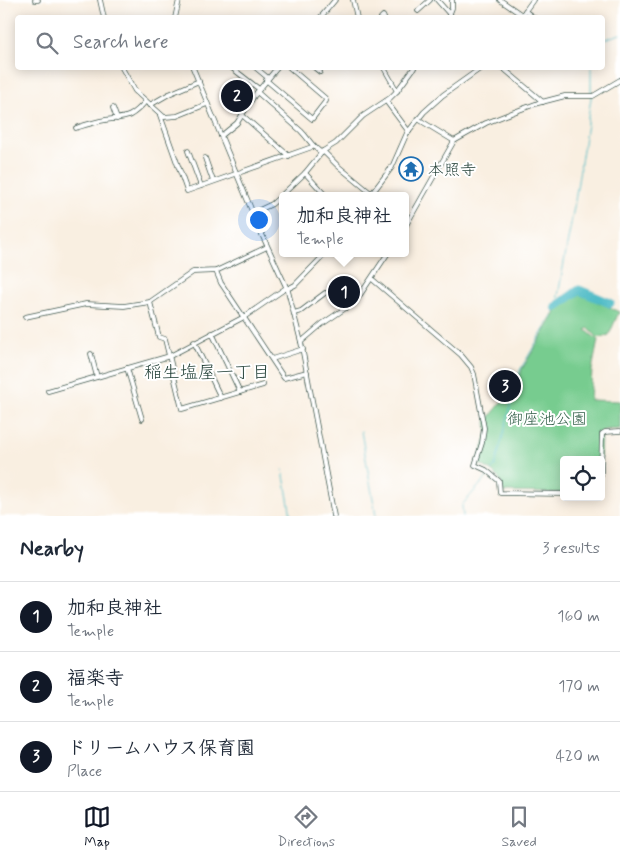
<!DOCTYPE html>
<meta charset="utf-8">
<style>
body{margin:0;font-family:Mynerve,"Klee One",sans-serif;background:#f2f2f3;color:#1f2937}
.controls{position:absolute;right:15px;bottom:15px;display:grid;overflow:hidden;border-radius:5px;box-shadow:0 2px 12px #0003}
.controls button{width:45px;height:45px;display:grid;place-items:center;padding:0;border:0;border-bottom:1px solid #e0e1e3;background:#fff;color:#1f2937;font:25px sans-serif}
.you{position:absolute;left:258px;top:219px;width:18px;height:18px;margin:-12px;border:4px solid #fff;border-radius:50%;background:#1a73e8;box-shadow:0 0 0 8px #1a73e833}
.badge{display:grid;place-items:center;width:32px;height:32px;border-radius:50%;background:#111827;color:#fff;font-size:16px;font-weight:700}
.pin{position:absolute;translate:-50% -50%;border:2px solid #fff;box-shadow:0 1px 5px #0006}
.popup{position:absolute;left:279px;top:192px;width:130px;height:65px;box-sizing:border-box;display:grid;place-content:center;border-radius:5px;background:#fff;filter:drop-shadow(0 1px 4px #0005);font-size:16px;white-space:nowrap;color:#747a83}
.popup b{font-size:19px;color:#1f2937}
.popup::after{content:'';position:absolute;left:50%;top:100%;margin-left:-10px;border:10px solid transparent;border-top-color:#fff}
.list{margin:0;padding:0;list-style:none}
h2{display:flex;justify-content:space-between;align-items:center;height:65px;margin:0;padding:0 20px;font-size:21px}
h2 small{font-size:16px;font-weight:400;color:#747a83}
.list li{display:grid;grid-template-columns:32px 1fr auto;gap:15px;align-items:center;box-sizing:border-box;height:70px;padding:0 20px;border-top:1px solid #e0e1e3}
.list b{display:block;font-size:19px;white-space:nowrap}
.list p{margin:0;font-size:16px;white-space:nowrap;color:#747a83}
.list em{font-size:16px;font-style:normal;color:#747a83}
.icon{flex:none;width:28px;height:28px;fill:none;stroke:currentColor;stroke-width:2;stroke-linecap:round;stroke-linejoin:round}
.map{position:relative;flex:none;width:620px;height:516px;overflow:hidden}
.search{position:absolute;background:#fff;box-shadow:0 2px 12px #0003;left:15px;right:15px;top:15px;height:55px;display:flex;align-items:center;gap:12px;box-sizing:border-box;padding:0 18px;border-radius:5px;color:#747a83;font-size:19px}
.sheet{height:275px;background:#fff}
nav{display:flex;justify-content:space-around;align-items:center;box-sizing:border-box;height:70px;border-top:1px solid #e0e1e3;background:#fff;font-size:14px;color:#747a83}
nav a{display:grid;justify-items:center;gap:2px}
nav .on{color:#111827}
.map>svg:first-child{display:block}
</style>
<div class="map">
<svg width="620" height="516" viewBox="0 0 620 516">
<rect width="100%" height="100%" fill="#fff"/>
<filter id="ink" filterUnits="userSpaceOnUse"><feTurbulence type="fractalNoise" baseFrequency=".02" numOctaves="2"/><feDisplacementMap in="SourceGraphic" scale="10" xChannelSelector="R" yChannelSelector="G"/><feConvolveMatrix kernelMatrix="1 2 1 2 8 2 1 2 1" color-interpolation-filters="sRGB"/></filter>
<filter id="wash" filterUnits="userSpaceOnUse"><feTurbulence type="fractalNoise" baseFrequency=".0096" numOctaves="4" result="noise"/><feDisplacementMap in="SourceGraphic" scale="20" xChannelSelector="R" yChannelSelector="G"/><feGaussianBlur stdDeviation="1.12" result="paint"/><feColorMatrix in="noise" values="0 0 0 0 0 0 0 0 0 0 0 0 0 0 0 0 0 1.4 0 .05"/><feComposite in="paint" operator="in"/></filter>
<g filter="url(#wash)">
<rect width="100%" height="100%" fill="#f9efe1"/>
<path fill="#77cc8f" stroke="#4b8462" d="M579 292 600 301 599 304 601 303 619 312 609 335 598 338 588 328 586 330 598 340 592 370 590 400 620 401V429L604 430 601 433 600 460H564V493L503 492C502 477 492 470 479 464L478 462 487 434 486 421 518 383 522 369 555 314 557 307H560Z"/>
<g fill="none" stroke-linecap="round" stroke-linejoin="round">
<g stroke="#4dbbc6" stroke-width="1">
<polyline points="602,40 620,34"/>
<polyline points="361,431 376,516"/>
<polyline points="283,470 291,516"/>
<polyline points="491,471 495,466 520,370 553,314 556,307 575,201 591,98 591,68"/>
<polyline points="463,516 462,505 487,477"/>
</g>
<polyline stroke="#4dbbc6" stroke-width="9" points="556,307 579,290 610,303"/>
</g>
</g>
<g filter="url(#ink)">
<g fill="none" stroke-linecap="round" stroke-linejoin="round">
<g stroke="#40584e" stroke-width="5.5">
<g id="street">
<polyline points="35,0 38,0"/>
<polyline points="100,0 104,18"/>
<polyline points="353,0 357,18"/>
<polyline points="437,0 453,18"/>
<polyline points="500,0 522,15"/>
<polyline points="418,11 430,0"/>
<polyline points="525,11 534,18"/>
<polyline points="175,18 179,0"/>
<polyline points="320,18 335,0"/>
<polyline points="381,18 383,16 384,18"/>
<polyline points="448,18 452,8 452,0"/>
<polyline points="520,18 533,0"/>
<polyline points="122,68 135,91 164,117 177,116 207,104"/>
<polyline points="193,68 259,228 288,291 301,342 334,516"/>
<polyline points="232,68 259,89"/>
<polyline points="256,68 268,78"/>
<polyline points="315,68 320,72"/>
<polyline points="384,68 397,91"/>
<polyline points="503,68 543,102"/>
<polyline points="266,80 312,119 326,101 325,98 290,68"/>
<path d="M257 92 301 131C309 139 312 147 322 153"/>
<polyline points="386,101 409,132"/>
<polyline points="150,105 169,94 199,81"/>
<polyline points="113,108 117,119"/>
<polyline points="160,115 187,191 312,147"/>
<polyline points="242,115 289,156"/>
<polyline points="418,119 454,141"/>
<path d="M76 128C84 125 92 123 100 121 124 116 128 122 146 101"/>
<polyline points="221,136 237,123 254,96 277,68"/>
<polyline points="188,151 201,186"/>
<polyline points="323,151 338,166 372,194"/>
<polyline points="205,158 213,181"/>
<polyline points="305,173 326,196"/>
<polyline points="370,196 392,167 407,133 424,112 443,95 481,68"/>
<polyline points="253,213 272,204 281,196 305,173 323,151 336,143 363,116 390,98 397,91 414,68"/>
<polyline points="405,227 454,141 486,123 514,112 538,103 565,96 593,96 620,80"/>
<polyline points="216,271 221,283 284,378 307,372"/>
<polyline points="372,279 461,355 471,367 474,374 484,428 482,443 475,465 486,470 499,481 500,493 564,494"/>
<polyline points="287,289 295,285 326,253"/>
<polyline points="150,302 159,337 165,339 182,409 263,385"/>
<polyline points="294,313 301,311 325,293"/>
<polyline points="25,317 86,304 124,306 150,302 193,272 216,271 267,247"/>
<polyline points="212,333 240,392"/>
<polyline points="194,342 221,398"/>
<polyline points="301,342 322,324 356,301 388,253"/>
<polyline points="91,354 97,377"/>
<polyline points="272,359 303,349"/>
<polyline points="127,368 142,419"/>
<polyline points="48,391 170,356 244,317 286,288"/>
<polyline points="601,475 602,434 605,432 620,431"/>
</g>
</g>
<use href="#street" stroke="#fff" stroke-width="4"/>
</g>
</g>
<defs>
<g id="temple-ring" transform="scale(1.25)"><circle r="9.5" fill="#fff" stroke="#1f6fb2" stroke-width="1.5"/><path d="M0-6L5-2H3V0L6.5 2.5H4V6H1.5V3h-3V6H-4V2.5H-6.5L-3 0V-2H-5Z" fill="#1f6fb2"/></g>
</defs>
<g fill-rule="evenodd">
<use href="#temple-ring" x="411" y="169"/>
</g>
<g text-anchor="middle" stroke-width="4" stroke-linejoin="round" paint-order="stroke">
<g font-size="16" fill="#1f3d34" stroke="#fff" text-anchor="start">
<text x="428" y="175">本照寺</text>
</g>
<g font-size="16" fill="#35614b" stroke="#fff">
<text x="547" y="424">御座池公園</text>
</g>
<g font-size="18" fill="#1f3d34" stroke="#fff">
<text x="207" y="378">稲生塩屋一丁目</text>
</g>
</g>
</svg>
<div class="controls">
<button><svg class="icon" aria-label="locate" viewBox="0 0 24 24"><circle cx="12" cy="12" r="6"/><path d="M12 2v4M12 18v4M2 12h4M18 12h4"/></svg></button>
</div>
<div class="you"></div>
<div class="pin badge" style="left:344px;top:292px">1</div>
<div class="popup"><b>加和良神社</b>Temple</div>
<div class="pin badge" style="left:237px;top:96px">2</div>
<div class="pin badge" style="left:505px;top:386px">3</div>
<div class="search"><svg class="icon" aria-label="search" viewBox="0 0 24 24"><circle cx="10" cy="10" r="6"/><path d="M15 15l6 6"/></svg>Search here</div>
</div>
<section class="sheet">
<h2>Nearby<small>3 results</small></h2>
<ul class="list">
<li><span class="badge">1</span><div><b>加和良神社</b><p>Temple</p></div><em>160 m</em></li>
<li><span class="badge">2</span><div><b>福楽寺</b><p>Temple</p></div><em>170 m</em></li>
<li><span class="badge">3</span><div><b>ドリームハウス保育園</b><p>Place</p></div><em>420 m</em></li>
</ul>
</section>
<nav>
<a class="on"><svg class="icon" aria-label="map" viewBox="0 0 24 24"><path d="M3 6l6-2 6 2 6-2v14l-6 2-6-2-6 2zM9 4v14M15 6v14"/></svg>Map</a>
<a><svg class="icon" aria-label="directions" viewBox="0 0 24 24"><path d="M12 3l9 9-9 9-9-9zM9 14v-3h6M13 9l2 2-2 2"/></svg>Directions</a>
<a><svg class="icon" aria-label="saved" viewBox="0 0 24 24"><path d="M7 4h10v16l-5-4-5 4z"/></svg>Saved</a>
</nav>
